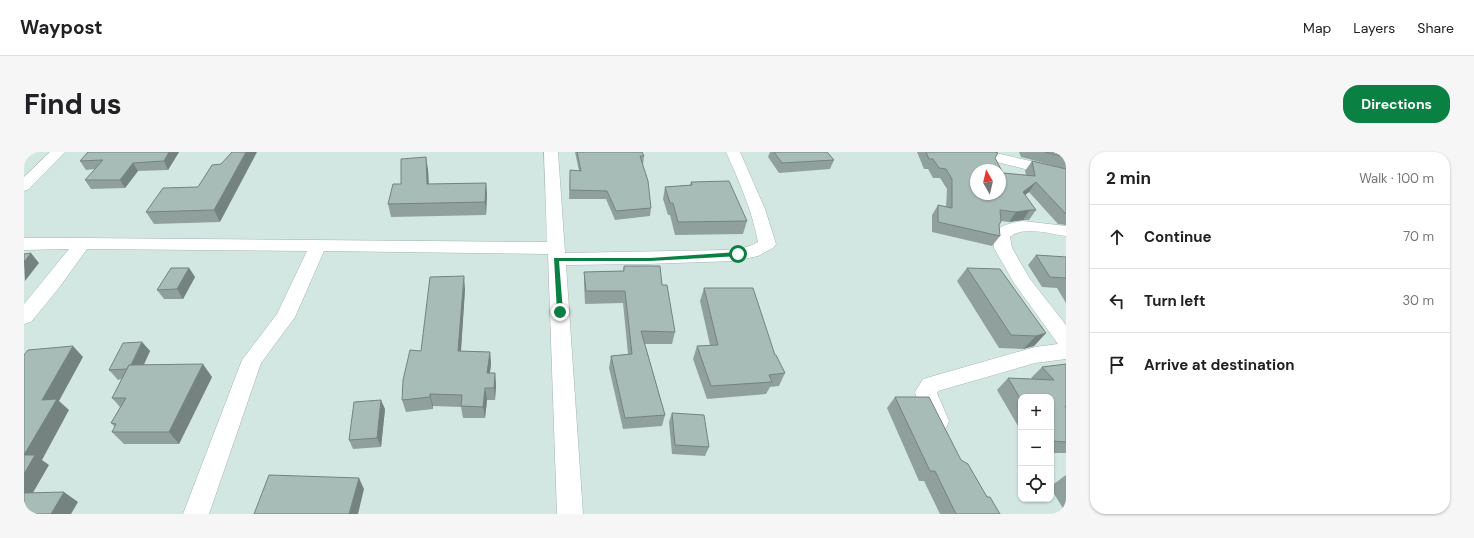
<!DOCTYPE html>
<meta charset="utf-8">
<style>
body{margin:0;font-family:"DM Sans",sans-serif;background:#f6f6f6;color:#202124}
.controls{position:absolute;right:12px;bottom:12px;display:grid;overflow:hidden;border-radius:8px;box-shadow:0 1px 3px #0004}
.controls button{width:36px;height:36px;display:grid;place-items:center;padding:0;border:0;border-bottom:1px solid #e0e0e0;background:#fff;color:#202124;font:20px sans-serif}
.compass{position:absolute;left:946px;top:12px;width:36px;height:36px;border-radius:50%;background:#fff;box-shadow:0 1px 3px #0004;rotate:352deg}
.stop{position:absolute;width:12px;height:12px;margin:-9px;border:3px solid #0b8043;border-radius:50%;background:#fff}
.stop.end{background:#0b8043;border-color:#fff;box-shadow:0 1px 4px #0008}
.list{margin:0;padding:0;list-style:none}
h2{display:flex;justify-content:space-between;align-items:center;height:52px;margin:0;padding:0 16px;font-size:17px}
h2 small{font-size:13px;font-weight:400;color:#757577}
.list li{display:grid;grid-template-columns:26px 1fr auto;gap:12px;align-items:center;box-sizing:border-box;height:64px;padding:0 16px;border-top:1px solid #e0e0e0}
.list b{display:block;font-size:15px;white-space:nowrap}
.list em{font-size:13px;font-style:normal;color:#757577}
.icon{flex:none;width:22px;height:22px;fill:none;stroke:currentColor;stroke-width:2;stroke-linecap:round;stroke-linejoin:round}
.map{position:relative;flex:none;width:1042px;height:362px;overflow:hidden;border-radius:16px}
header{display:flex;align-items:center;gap:24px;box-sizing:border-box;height:56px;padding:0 20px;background:#fff;border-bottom:1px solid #e0e0e0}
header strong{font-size:19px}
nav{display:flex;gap:22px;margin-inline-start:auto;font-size:14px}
.intro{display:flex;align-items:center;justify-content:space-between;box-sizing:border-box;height:96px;padding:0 24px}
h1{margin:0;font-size:28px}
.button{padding:10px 18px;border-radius:16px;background:#0b8043;color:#fff;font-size:14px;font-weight:700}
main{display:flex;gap:24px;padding:0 24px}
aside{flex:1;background:#fff;border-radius:16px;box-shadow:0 1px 3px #0004}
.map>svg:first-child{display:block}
</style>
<header>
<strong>Waypost</strong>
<nav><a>Map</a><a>Layers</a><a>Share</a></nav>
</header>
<div class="intro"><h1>Find us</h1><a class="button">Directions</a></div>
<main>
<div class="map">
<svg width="1042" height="362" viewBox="0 0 1042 362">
<rect width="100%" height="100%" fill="#d3e7e2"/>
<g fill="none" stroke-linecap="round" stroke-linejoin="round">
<g stroke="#a2b5b1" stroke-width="1">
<g id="minor">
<polygon points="26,0 41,0 5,37 0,39 0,25"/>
<path d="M520 0H534L541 101 702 98C713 97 724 96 734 90 728 58 715 29 702 0H716L741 57 752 92 749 96 734 104 711 109 622 112 542 113 559 362H533L524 102 300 99 271 165 237 211 185 362H159L218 208 253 162 283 99 63 97 34 137 7 170 0 172V152L45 97 0 98V86H58L523 90Z"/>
<polygon points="942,0 967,0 1042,17 1042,27 944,3"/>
<path d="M999 69 1042 74V84C1026 82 1000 73 986 85L988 96 1006 127 1042 173V207L1011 211 914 239 913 241 925 269 922 276 914 279 906 276 894 250 891 240 899 227 1011 195 1034 192 990 131 970 96 969 83C975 73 987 71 999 69Z"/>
</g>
</g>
<use href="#minor" fill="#fff" fill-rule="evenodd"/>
</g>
<g fill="#90a19d">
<polygon points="64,0 155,0 144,18 114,19 101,36 67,37 61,28 71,17 62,18 56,9"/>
<polygon points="551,0 618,0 620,4 619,13 627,56 626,64 591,68 582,47 545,47 546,18 555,19"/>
<polygon points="746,0 803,0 810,8 806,17 755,21 744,5"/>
<polygon points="893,0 971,0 971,6 979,21 1002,23 1001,19 1008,9 1042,17 1042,73 1034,72 1005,40 1001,43 1012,58 1005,68 999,68 985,70 977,69 975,73 976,84 968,94 908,80 908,63 914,53 922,55 923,37 916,26 909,26 904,17 900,17"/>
<polygon points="995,0 1042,0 1042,17 997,5"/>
<polygon points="188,13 196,70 130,72 122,60 174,35"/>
<polygon points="404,17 405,32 462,31 463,43 462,63 367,65 364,52 377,32"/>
<polygon points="667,30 723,69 719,82 651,83 646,63 644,63 639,47 641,35 666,33"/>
<polygon points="1012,103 1042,105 1042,151 1033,136 1018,135 1004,113"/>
<polygon points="600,114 638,133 651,180 648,192 621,192 641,263 638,274 599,277 585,216 587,204 604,202 599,151 561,152 560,132 560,120 599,119"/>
<polygon points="165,116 171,125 159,147 140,147 133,138"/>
<polygon points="943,116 1022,181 1010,194 999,197 975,196 933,129"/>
<polygon points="680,136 751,203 761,221 755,234 746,235 742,242 683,247 669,207 673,194 686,193 676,149"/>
<polygon points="441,137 437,199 466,200 467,212 466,221 471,221 472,233 471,248 463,248 461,266 439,266 437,255 409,254 409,257 382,260 378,248 397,199"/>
<polygon points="118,190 126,199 120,213 188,225 155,292 100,292 88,280 91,275 87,271 96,255 88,246 98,227 94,228 85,218"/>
<polygon points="1042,212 1042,301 1027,301 1027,245 997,245 997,279 973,238 984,226 1008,227 1007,226 1018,215"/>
<polygon points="871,245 937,308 976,362 916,362 900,329 895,329 863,256"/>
<polygon points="361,257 357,295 329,297 325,288"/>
<polygon points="648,261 685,295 681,304 648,302 645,270"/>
<polygon points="1042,323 1042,361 1027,337 1027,334"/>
</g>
<g fill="#758380">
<polygon points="145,0 155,0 144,18 140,9"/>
<polygon points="222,0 233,0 196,70 190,58"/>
<polygon points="402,5 404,17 405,44 403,32"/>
<polygon points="109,11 114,19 101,36 96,28"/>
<polygon points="1012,30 1005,40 992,50 999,40"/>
<polygon points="462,31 463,43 462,63 461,50"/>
<polygon points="1006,58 999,68 985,70 992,60"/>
<polygon points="7,101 15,111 1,129 0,110"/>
<polygon points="165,116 171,125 159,147 153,137"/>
<polygon points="440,124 441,137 436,212 434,199"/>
<polygon points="1022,181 1010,194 999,197 1012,184"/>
<polygon points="118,190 126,199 113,226 105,217"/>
<polygon points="49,194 59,205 35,249 45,258 18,308 25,313 3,351 0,349 0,303 18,248"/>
<polygon points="466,200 467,212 464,233 463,221"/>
<polygon points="179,212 188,225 155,292 145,280"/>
<polygon points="471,221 472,233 471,248 470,236"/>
<polygon points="461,236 463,248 461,266 459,255"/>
<polygon points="406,242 409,254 409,257 406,245"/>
<polygon points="357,248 361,257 357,295 353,286"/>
<polygon points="335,326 340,337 334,362 325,362"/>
<polygon points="40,340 54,350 47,362 27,362"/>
</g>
<g fill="#a7bbb7" stroke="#758380" fill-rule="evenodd">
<polygon points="64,0 145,0 140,9 109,11 96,28 61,28 79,8 56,9"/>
<polygon points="208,0 222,0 190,58 122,60 139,36 174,35 188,13 197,12"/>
<polygon points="553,0 618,0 620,4 616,4 624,29 627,56 592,59 583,39 546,38 546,18 557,19"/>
<polygon points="750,0 803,0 810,8 758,11"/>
<path d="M902 0H971L974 1 971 6 979 21 1011 24 1008 9 1042 17V62L1012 30 999 40 1012 58H1006L992 60 976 58 977 69 975 73 976 84 914 70V53L928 56V27L922 17 915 16 909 7H905ZM952 18H976V42H952Z"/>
<polygon points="1021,0 1042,0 1042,5"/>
<polygon points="402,5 403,32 462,31 461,50 364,52 369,32 377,32 377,7"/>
<polygon points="705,29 723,69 654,70 649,51 646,51 641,35 668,33 667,30"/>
<polygon points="7,101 0,110 0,102"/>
<polygon points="1012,103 1042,105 1042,127 1042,126 1026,125"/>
<polygon points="600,114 636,114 638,133 643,133 651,180 617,179 641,263 601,266 587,204 608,202 601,139 562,139 560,120 600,119"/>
<polygon points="147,116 165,116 153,137 133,138"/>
<polygon points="943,116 976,117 1022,181 1012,184 987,183"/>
<polygon points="440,124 434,199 466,200 463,221 471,221 470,236 461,236 459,255 437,254 438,243 406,242 406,245 378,248 379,228 386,198 397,199 406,125"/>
<polygon points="680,136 729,136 751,203 752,203 761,221 745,223 748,230 687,234 673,194 694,193"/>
<polygon points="118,190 107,213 105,213 103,217 85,218 99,191"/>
<polygon points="49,194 18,248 33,247 0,303 11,303 0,322 0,203 4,198"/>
<polygon points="179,212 145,280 88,280 92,272 87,271 102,246 88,246 105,213"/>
<polygon points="1042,212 1042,254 1041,254 1042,256 1042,290 1027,289 1027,245 997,245 997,248 984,226 1030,228 1018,215"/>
<polygon points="871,245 905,245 937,308 944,312 963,345 966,345 976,362 932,362 911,319 906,319"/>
<polygon points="357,248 353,286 325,288 330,250"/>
<polygon points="648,261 680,263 685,295 651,293"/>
<polygon points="245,323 335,326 325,362 230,362"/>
<polygon points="40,340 27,362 0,362 0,341"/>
</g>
<polygon fill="#0b8043" points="714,100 716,101 716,104 626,109 535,109 539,160 536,162 533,160 530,106 626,106"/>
</svg>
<div class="controls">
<button>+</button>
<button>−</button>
<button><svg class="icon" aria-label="locate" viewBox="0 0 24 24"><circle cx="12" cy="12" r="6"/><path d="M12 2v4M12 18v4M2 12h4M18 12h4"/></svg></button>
</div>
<svg class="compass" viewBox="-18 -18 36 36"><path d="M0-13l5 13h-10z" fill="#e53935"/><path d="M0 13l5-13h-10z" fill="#757577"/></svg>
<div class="stop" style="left:714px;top:102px"></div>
<div class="stop end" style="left:536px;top:160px"></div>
</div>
<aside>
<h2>2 min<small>Walk · 100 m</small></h2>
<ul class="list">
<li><svg class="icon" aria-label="ahead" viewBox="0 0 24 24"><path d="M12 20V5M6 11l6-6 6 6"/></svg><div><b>Continue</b></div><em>70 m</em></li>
<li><svg class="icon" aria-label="left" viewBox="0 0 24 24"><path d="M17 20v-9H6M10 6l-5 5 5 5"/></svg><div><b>Turn left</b></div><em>30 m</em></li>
<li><svg class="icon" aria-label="arrive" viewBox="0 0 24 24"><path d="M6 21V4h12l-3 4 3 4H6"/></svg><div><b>Arrive at destination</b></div></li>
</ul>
</aside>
</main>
